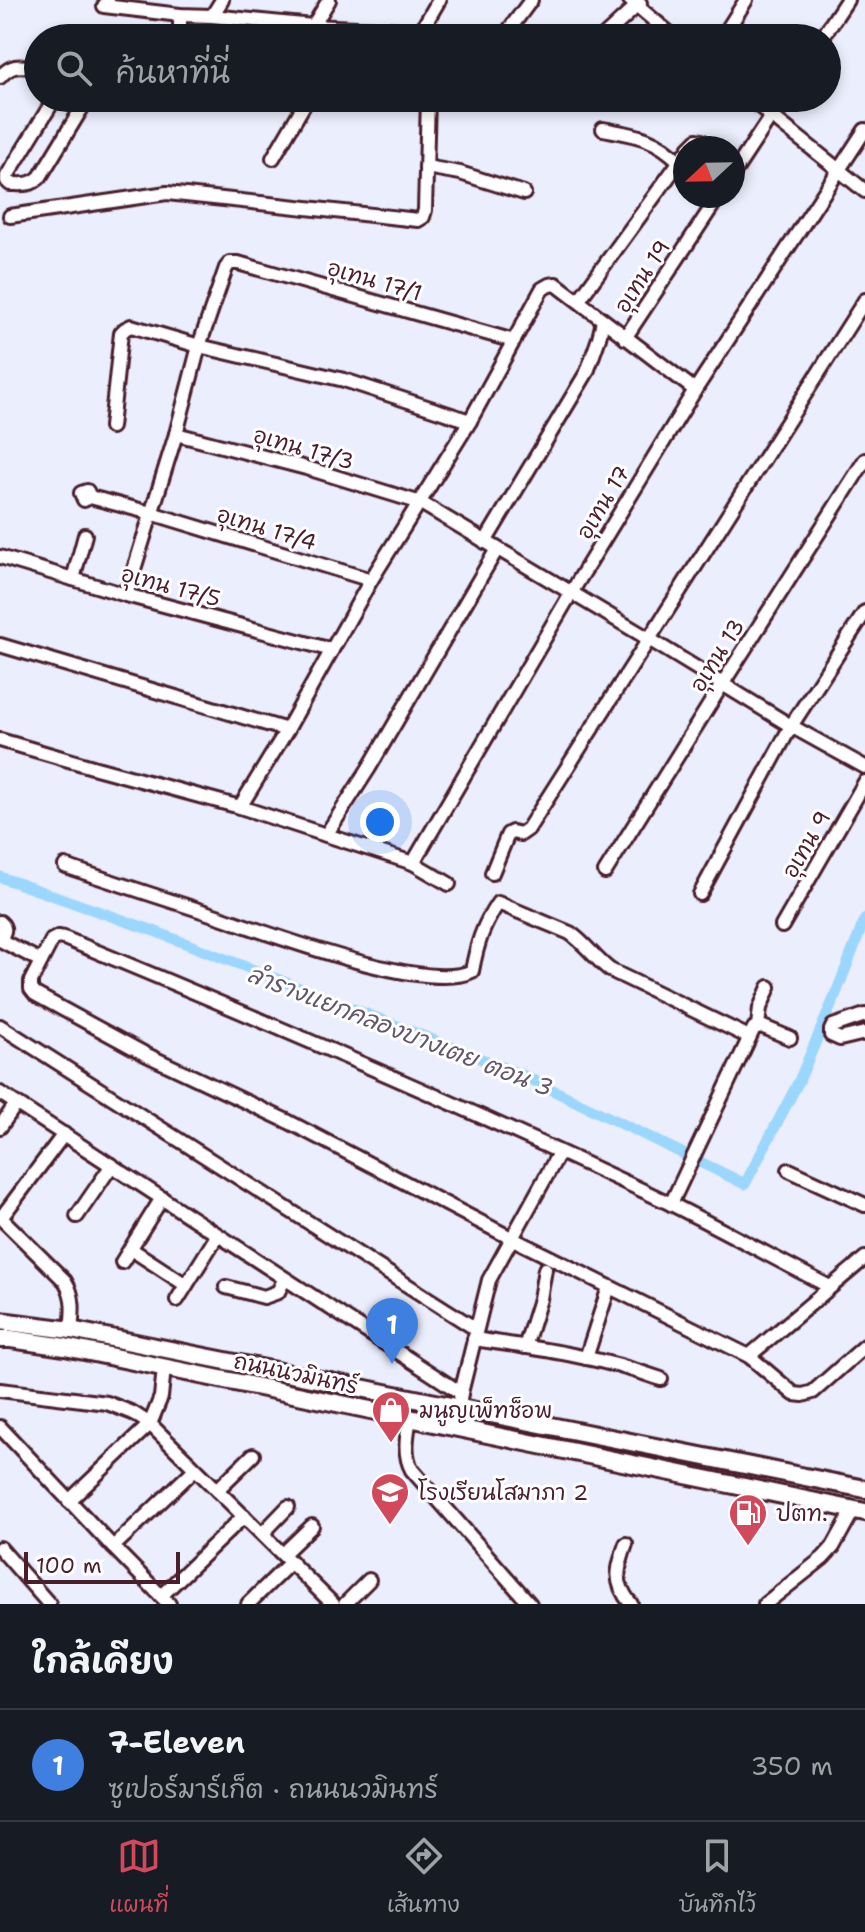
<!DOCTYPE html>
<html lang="th">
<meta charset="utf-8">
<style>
body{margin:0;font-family:"Shantell Sans","Playpen Sans Thai",sans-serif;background:#20242c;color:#f1f3f6}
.compass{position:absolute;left:673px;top:136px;width:72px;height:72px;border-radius:50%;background:#171b24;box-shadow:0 4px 12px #0003;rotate:248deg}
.scale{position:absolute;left:24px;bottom:20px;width:156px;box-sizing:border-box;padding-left:8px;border:4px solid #4a1f2b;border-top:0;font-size:22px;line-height:28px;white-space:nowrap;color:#4a1f2b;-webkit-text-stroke:6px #fff;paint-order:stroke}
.you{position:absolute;left:380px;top:822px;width:28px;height:28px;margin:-20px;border:6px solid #fff;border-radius:50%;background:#1a73e8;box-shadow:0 0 0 12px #1a73e833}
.badge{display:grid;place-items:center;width:52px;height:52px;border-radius:50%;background:#d1495b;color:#fff;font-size:26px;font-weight:700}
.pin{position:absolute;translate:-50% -66px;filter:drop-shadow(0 2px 4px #0008)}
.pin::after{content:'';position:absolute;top:42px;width:28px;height:24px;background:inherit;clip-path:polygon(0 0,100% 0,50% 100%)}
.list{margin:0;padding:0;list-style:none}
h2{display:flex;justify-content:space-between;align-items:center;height:104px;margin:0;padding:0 32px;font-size:34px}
h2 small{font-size:26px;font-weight:400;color:#9ea1a6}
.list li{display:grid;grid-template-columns:52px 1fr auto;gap:24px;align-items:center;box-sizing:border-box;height:112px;padding:0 32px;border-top:2px solid #363941}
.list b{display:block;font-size:30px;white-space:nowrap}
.list p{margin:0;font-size:26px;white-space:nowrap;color:#9ea1a6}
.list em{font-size:26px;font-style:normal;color:#9ea1a6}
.icon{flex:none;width:44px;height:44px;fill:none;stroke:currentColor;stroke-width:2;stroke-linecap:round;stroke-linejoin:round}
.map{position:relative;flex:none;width:865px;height:1604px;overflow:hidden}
.search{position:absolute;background:#171b24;box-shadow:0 4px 12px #0003;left:24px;right:24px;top:24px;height:88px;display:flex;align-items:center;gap:20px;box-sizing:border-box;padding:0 28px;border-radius:44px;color:#9ea1a6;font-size:30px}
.sheet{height:216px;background:#171b24}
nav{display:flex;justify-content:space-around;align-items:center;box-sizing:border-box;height:112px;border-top:2px solid #363941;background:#171b24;font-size:22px;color:#9ea1a6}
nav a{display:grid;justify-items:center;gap:4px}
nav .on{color:#d1495b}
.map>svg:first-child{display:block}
</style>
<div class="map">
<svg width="865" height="1604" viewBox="0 0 865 1604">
<rect width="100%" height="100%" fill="#ebeefd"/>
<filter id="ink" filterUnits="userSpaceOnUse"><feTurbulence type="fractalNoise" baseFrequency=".0125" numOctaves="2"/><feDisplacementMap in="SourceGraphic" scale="16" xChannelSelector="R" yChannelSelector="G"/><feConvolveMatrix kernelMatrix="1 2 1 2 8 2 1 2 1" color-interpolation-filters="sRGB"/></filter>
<g filter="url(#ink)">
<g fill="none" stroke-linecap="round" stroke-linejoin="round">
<polyline stroke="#9bd6fc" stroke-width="11" points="0,877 154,931 520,1074 745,1184 799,1081 835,996 865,919"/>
<g stroke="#4a1f2b" stroke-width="18">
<g id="minor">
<polyline points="108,0 104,6 180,15 212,16 313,26 421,31 475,38"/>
<polyline points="630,0 675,38"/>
<polyline points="212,16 222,0"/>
<polyline points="313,26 329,0"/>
<polyline points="421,36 421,31 439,0"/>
<polyline points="180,38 180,15"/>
<polyline points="503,38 531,0"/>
<polyline points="602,38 640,3"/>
<polyline points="722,38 746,0"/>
<polyline points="822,38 847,0"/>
<path d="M0 77C12 63 21 66 38 68"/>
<path d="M55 98 7 176V181L10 184C22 184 31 186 40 177L88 98"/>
<polyline points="749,98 865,191"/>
<path d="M603 129C635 135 655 137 679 161"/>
<polyline points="689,148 697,140 702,141 711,148"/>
<polyline points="273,158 308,98"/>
<polyline points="426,167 460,173 524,193"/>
<polyline points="733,174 783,98"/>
<polyline points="10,216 167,193 418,220 423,217 425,210 428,98"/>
<polyline points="579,300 685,154"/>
<polyline points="625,338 719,196"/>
<polyline points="111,427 121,333 125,329 131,326 199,346 344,380 470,421"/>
<polyline points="176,434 310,469 421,503 649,639 791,726 865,767"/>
<polyline points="90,497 87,491 81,493 84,500 90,497 151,513 371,580"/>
<polyline points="485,542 587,372 599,338 603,321"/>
<polyline points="0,557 126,595 332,650"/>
<polyline points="73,579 85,535"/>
<polyline points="126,595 176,434 199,346 226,268 230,263 238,263 514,341"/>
<polyline points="0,645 287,730"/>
<polyline points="0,740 96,768 240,807 326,835 413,863 449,884"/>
<polyline points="240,807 287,730 371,580 470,421 542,289 549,285 556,284 695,390"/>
<polyline points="326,835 369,768 497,549"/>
<polyline points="413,863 571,593 695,390 865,130"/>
<path d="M65 866C115 883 166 899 217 916 268 933 427 994 472 971 477 944 483 925 498 903L570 933C586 944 595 959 610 970L749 1037"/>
<polyline points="605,872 723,683 865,460"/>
<polyline points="492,873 508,834 512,832 521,834 528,829 865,300"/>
<polyline points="700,894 791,726 865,612"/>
<path d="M0 922C7 928 4 933 0 940"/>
<polyline points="782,926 865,782"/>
<polyline points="0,940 41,961"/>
<polyline points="865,1015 833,1026 831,1030 831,1035 840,1039 865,1033"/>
<polyline points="0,1026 476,1329"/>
<polyline points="758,1026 760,1008 769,987"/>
<polyline points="0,1093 461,1393"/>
<polyline points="0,1127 16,1104"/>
<polyline points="789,1170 865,1205"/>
<polyline points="671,1204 754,1028 761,1026 790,1038"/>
<polyline points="77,1216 112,1165"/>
<path d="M0 1217 65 1281C75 1297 73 1312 71 1330"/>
<polyline points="1,1218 64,1134"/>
<polyline points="131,1249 186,1285"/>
<polyline points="122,1262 162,1198"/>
<polyline points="226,1287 264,1297 278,1292 284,1280"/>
<path d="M830 1287C776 1259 723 1230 669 1203 470 1108 268 1022 64 938L58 937 52 940 31 981V989L35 994 147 1055 289 1122 511 1238 749 1356 794 1394 803 1395 813 1392 865 1346"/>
<polyline points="177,1300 217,1236"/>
<path d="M474 1339C537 1348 601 1357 661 1379"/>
<polyline points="525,1347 540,1299 545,1269"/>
<polyline points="749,1356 865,1258"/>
<polyline points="586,1358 607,1293"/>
<polyline points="0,1390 107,1403 133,1413 150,1424 333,1604"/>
<path d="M410 1418C407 1435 403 1454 412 1470L530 1604"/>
<polyline points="0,1427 113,1547 169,1604"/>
<polyline points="456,1428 461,1393 489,1280 559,1153"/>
<polyline points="217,1490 253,1455"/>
<polyline points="69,1501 150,1424 161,1397 164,1368"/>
<polyline points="263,1533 288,1507"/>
<path d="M626 1544C617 1569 613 1582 631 1604"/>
<polyline points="113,1547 195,1469"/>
<polyline points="0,1548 49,1604"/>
<polyline points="283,1554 312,1526"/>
<polyline points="161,1596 244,1516"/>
<polyline points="248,1604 291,1562"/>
<polyline points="345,1604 369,1580"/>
<polyline points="765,1604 823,1558 833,1547 854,1509"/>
</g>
</g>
<g stroke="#4a1f2b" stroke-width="22">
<g id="major">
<polyline points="0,1321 71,1330 865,1489"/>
<polyline points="0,1339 11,1339 65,1347 865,1512"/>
</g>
</g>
<use href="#minor" stroke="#fff" stroke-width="12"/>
<use href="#major" stroke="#fff" stroke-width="16"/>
</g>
</g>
<defs>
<g id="shop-pin" transform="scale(2)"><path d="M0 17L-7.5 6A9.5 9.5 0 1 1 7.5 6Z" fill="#d1495b" stroke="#fff"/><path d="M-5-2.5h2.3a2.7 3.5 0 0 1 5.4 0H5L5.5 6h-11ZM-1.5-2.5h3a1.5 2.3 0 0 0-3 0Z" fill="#fff"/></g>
<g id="school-pin" transform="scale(2)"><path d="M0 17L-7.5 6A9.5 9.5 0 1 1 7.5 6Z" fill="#d1495b" stroke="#fff"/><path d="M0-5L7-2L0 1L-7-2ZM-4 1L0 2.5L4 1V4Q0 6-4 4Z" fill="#fff"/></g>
<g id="fuel-pin" transform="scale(2)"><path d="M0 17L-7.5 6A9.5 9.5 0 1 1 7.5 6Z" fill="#d1495b" stroke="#fff"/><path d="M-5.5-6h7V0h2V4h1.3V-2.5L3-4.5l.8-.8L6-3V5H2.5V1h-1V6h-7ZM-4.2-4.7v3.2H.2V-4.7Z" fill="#fff"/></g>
</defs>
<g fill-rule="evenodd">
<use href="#shop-pin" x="391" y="1410"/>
<use href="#school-pin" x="390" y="1492"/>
<use href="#fuel-pin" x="748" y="1513"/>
</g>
<g text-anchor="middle" stroke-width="6" stroke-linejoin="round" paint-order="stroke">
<g font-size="22" fill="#4a1f2b" stroke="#fff">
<text transform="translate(642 276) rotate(-57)" y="8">อุเทน 19</text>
<text transform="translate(375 280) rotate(16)" y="8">อุเทน 17/1</text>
<text transform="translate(304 448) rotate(16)" y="8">อุเทน 17/3</text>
<text transform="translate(603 502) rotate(-59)" y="8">อุเทน 17</text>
<text transform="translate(267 528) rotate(17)" y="8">อุเทน 17/4</text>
<text transform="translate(171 586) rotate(15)" y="8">อุเทน 17/5</text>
<text transform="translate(717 655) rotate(-58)" y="8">อุเทน 13</text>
<text transform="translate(806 844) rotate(-60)" y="8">อุเทน 9</text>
<text transform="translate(296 1373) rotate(12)" y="8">ถนนนวมินทร์</text>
</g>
<g font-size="22" fill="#4a1f2b" stroke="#fff" text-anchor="start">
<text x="419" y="1418">มนูญเพ็ทช็อพ</text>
<text x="418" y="1500">โรงเรียนโสมาภา 2</text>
<text x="776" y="1521">ปตท.</text>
</g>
<g font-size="24" font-style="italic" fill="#62566a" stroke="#fff">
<text transform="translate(400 1031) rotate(21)" y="8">ลำรางแยกคลองบางเตย ตอน 3</text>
</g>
</g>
</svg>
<svg class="compass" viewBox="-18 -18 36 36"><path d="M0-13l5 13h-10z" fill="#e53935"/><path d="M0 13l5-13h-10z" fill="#9ea1a6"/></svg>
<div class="scale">100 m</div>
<div class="you"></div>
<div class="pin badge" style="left:392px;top:1364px;background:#3f7fe0">1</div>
<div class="search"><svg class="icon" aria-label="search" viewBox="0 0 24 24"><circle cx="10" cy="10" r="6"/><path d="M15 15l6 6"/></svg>ค้นหาที่นี่</div>
</div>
<section class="sheet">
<h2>ใกล้เคียง<small></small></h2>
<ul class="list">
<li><span class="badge" style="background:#3f7fe0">1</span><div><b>7-Eleven</b><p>ซูเปอร์มาร์เก็ต · ถนนนวมินทร์</p></div><em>350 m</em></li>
</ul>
</section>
<nav>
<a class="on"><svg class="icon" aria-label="map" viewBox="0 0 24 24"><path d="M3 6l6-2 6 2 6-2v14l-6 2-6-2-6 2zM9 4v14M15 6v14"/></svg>แผนที่</a>
<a><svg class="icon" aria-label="directions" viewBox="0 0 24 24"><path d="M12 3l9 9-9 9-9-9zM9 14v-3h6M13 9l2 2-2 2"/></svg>เส้นทาง</a>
<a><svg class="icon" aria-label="saved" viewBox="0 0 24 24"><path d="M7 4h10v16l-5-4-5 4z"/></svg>บันทึกไว้</a>
</nav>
